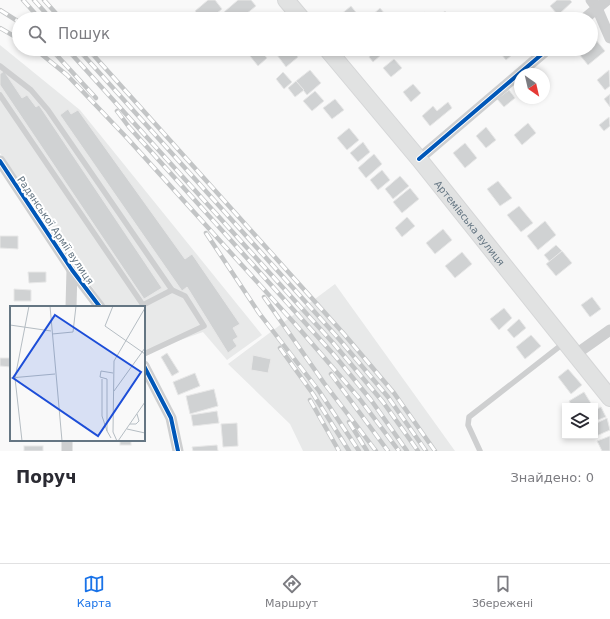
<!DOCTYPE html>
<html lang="uk">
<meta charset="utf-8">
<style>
body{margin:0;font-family:"DejaVu Sans",sans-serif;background:#f7f7f7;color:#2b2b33}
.controls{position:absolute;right:12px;bottom:12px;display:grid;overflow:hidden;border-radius:0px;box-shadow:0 2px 6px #0003}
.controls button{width:36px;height:36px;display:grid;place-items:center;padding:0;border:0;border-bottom:1px solid #e1e1e2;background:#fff;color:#2b2b33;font:20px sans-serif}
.compass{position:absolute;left:514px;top:68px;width:36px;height:36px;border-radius:50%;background:#fff;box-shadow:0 2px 6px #0003;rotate:146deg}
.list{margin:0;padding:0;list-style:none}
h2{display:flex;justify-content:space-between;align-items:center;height:52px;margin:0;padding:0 16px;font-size:17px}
h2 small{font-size:13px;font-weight:400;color:#7c7c81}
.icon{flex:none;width:22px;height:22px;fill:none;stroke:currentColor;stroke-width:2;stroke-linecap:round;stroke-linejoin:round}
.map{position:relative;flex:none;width:610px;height:451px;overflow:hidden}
.search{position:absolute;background:#fff;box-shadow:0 2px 6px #0003;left:12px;right:12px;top:12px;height:44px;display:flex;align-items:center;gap:10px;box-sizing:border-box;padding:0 14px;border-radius:22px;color:#7c7c81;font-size:15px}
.sheet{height:112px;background:#fff}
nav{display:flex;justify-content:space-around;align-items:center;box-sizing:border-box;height:56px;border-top:1px solid #e1e1e2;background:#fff;font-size:11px;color:#7c7c81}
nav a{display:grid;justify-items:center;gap:2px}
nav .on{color:#1a73e8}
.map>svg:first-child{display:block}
</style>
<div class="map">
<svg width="610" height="451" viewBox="0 0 610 451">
<rect width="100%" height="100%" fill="#f9f9f9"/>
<g fill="#e8e9e9">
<polygon points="0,45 80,110 262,335 227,360 203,332 144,353 144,307 106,307 0,153"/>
<polygon points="335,284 455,451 303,451 290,424 228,364"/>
</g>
<g fill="#d0d2d3" stroke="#e8e8e8">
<polygon points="208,0 215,0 222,9 210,19 202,19 195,11"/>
<polygon points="238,0 251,0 256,6 240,19 229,19 224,12"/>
<polygon points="557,0 570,0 572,2 558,15 550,6"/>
<polygon points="351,6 361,19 342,19 339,16"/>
<polygon points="380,8 389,19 368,19"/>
<polygon points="445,11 451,19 436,19"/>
<polygon points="425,12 431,18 419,19 418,18"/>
<polygon points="591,34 605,51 588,65 575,49 591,49"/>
<polygon points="259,49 267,58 258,66 250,56"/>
<polygon points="284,49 292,49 298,57 286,67 277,55"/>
<polygon points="378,49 382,54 373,62 369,57"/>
<polygon points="497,49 515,49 517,51 506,60"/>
<polygon points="394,59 402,68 391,77 383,68"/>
<polygon points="310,70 321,83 307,95 296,81"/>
<polygon points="609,70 610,86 605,90 597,80"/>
<polygon points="4,71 22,98 27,95 36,107 39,105 162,288 144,299 0,85 0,74"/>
<polygon points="283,72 292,82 284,89 276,79"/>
<polygon points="296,81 304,90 295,97 288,88"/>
<polygon points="413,84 421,93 411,102 403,92"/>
<polygon points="509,90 515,98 504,107 497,99"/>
<polygon points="315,91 324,101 312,111 303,101"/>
<polygon points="610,94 610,107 604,99"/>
<polygon points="335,99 344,110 332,119 323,108"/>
<polygon points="448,102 452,108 430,126 422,116 433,106 437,111"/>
<polygon points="68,109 71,114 78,110 185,259 192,254 240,324 233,328 238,337 233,340 237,346 228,353 187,287 182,291 60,115"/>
<polygon points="609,117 610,126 604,131 599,125"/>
<polygon points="528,123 536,133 522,145 514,135"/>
<polygon points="486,127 496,140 486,148 476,136"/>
<polygon points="349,128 359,140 347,150 337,138"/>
<polygon points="363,142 370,152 358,162 350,153"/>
<polygon points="465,143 477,158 465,168 453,153"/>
<polygon points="374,154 382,164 366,178 358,168"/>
<polygon points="382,170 390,180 378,190 370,180"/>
<polygon points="400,176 409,186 393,199 385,189"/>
<polygon points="498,181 512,198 500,206 487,189"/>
<polygon points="410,188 419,199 402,213 393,202"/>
<polygon points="519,206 533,223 521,232 507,215"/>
<polygon points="407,217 415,226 402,237 395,228"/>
<polygon points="545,221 556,235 538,250 527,236"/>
<polygon points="443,229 452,240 435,254 426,243"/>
<polygon points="0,236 18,236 18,249 0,248"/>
<polygon points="556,245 562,251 550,262 544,255"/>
<polygon points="562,251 572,263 556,276 546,264"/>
<polygon points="462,252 472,264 455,278 445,266"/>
<polygon points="28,272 46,272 46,282 29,283"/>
<polygon points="14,289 31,290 31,301 14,301"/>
<polygon points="592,297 601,309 590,317 581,305"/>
<polygon points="504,308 512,318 499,330 490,319"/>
<polygon points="519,319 526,328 514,338 507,330"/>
<polygon points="531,335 541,346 525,359 516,347"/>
<polygon points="167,353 179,372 172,376 161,357"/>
<polygon points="253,355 271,359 268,373 251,370"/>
<polygon points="0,358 11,358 11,367 0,366"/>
<polygon points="568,369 582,385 571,394 558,377"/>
<polygon points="195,373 200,386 178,395 173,382"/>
<polygon points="214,389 218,406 190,414 186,396"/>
<polygon points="584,392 592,405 572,406 569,401"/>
<polygon points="601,407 606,417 595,421 595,410"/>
<polygon points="217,411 219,423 193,426 191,415"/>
<polygon points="607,418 610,430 594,437 595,424"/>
<polygon points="237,423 238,446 223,447 221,424"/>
<polygon points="610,436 610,451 602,451 597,441"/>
<rect x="120" y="440" width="11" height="5"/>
<polygon points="217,445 218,451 193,451 192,447"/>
<rect x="24" y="446" width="19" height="5"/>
</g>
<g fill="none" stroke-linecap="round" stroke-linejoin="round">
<g stroke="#d5d6d7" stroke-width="18">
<g id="secondary">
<polyline points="286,0 302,19"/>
<path id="s1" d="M327 49 419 159 610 398"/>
</g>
</g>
<g stroke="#cecfd0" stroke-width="5.5">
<polyline points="0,66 31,90 48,110 172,290"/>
<polyline points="0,95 143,305 172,290 185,296 204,326 144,354"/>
<polyline points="480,451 468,425 469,417 564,343"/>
</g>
<g stroke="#cecfd0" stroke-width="11">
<polyline points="591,0 597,8 610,38"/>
<polyline points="584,19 607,0"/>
<polyline points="419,159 548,49"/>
<polyline points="0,161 72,270 100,307"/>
<polyline points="71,307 72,270"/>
<polyline points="576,354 610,330"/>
<polyline points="144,366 171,418 178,451"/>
<polyline points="67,451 67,440"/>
</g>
<use href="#secondary" stroke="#e1e2e2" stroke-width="16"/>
<g stroke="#c3c5c6" stroke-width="4.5">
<g id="rail">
<polyline points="23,0 40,19"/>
<polyline points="34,0 51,19"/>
<polyline points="44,0 61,19"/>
<polyline points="0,10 19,22"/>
<polyline points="0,28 19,39"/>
<polyline points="35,49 67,75 128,139 296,325 359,398 399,451"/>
<polyline points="51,49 96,98"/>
<polyline points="67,49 334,344 383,402 418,451"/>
<polyline points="78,49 339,339 388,397 426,451"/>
<polyline points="88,49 344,334 394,393 435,451"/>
<polyline points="117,111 129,127 335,356 371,400 407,451"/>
<polyline points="206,233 259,313 319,391 359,451"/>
<polyline points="264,297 324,383 376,451"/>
<polyline points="280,348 313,394 349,451"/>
<polyline points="331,374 388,451"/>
<polyline points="310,400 339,451"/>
<polyline points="349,422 367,451"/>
</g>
</g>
<use href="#rail" stroke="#fff" stroke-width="3" stroke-dasharray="9" stroke-linecap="butt"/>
<g stroke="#fff" stroke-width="6">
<g id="cycleway">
<polyline points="419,159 548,49"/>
<polyline points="0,161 72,270 100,307"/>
<polyline points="144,366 171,418 178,451"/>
</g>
</g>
<use href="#cycleway" stroke="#0057b8" stroke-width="4"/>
</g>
<g text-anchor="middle" stroke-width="4" stroke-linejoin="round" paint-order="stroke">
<g font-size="10" fill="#657683" stroke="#fff">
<text dy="4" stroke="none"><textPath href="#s1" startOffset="225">Артемівська вулиця</textPath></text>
<text transform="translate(56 230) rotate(56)" y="4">Радянської Армії вулиця</text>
</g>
</g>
<g transform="translate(10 306)">
<rect width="135" height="135" fill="#f9f9f9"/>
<path fill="none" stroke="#b5bdc3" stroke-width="1" d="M40 0 52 135M103 0 95 20 135 48M0 19 41 25M42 28 63 26 66 0M0 72 45 68M92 73V110L97 125M104 85 135 42M120 118H126L129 115 127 108M117 123 135 127M101 132 97 125V73L90 71 91 65 103 67M12 135 5 72 19 0M107 135 103 126 104 55 135 2M108 135 135 96"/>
<path fill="#1d4ed8" fill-opacity="0.15" stroke="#1d4ed8" stroke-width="2" d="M45 9 131 66 88 130 3 72Z"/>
<rect width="135" height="135" fill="none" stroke="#657683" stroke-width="2"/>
</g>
</svg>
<div class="controls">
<button><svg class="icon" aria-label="layers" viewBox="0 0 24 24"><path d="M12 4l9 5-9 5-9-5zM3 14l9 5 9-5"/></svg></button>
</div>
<svg class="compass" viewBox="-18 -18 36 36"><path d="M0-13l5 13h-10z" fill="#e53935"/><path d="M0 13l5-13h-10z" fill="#7c7c81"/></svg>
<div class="search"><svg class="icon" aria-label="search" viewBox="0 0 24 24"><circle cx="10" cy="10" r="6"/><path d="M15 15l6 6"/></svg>Пошук</div>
</div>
<section class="sheet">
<h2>Поруч<small>Знайдено: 0</small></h2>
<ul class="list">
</ul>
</section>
<nav>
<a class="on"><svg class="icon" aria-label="map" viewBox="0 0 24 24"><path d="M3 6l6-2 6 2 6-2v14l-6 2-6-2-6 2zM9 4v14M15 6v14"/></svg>Карта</a>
<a><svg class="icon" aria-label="directions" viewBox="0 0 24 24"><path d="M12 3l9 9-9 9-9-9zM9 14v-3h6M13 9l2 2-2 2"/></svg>Маршрут</a>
<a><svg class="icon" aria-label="saved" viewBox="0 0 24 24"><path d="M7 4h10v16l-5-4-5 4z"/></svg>Збережені</a>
</nav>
